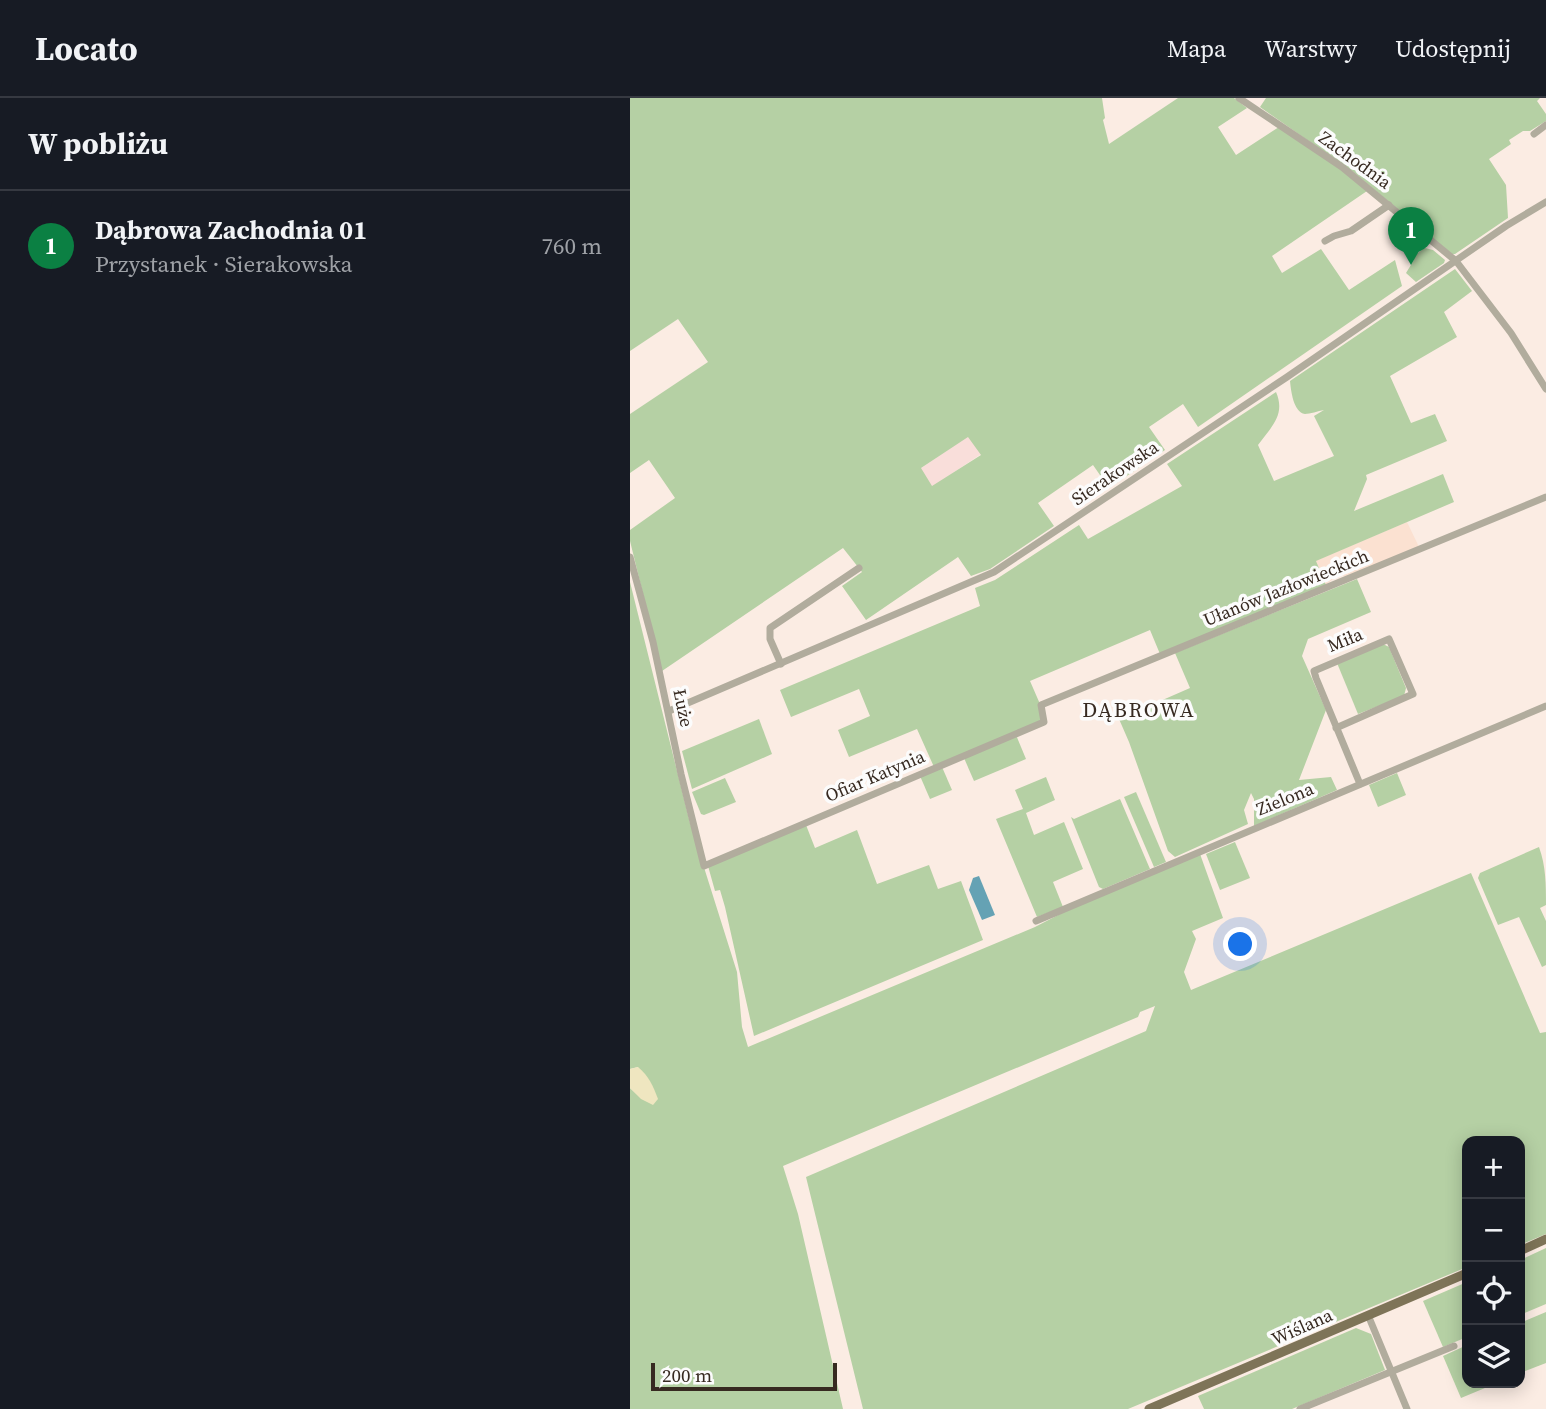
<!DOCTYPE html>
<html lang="pl">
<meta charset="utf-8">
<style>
body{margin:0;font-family:"Source Serif 4",serif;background:#242831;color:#f1f3f6}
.controls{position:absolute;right:21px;bottom:21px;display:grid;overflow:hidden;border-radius:14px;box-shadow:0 4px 18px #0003}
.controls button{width:63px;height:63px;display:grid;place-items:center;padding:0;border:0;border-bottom:2px solid #363941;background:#171b24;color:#f1f3f6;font:35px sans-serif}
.scale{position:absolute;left:21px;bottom:18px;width:186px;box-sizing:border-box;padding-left:7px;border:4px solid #372a21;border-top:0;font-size:19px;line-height:24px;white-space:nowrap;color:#372a21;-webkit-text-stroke:5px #fcfcfc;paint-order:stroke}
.you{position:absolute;left:611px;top:847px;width:24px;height:24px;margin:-18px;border:5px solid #fff;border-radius:50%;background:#1a73e8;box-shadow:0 0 0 10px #1a73e833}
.badge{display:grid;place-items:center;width:46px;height:46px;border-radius:50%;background:#0b8043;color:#fff;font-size:23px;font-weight:700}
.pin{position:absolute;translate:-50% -58px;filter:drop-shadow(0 2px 4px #0008)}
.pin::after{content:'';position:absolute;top:37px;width:24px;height:21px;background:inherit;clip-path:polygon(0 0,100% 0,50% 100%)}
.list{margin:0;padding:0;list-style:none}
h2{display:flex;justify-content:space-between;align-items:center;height:91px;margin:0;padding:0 28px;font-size:30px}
h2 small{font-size:23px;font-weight:400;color:#9ea1a6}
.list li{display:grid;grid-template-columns:46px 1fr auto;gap:21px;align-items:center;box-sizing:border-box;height:112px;padding:0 28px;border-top:2px solid #363941}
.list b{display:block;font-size:26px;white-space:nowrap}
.list p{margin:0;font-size:23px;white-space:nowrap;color:#9ea1a6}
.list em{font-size:23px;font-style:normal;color:#9ea1a6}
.icon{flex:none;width:38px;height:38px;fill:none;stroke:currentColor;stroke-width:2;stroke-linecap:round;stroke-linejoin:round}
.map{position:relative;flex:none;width:916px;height:1311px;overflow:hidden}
header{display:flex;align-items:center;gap:42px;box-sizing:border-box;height:98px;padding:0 35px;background:#171b24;border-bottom:2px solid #363941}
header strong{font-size:33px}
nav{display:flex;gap:38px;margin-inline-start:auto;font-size:24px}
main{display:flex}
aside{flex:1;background:#171b24}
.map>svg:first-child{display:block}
</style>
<header>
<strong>Locato</strong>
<nav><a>Mapa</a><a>Warstwy</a><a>Udostępnij</a></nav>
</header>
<main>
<aside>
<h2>W pobliżu<small></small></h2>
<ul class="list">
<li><span class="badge">1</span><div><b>Dąbrowa Zachodnia 01</b><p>Przystanek · Sierakowska</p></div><em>760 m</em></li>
</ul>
</aside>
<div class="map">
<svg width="916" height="1311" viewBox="0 0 916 1311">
<rect width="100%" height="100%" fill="#fbece3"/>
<polygon fill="#fbe1d1" points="777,424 789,449 717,479 708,476 696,487 685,463"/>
<polygon fill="#f9deda" points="338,338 351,356 302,389 290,371"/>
<g fill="#b5d0a4" fill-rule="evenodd">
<path d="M0 0H472L475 20 473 22 479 46 548 0H604L617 10 588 29 606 57 649 29 710 71 737 93 642 158 652 175 691 151 719 192 765 162 772 188 568 329 553 306 519 329 535 352 479 390 463 367 408 405 424 428 360 471 341 478 328 459 236 522 212 488 232 474 213 450 32 573 0 443V432L45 400 19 362 0 375V316L78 264 48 221 0 253ZM338 339 351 357 302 388 291 370Z"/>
<polygon points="636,0 910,0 907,3 916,16 916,23 900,33 893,33 879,42 881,46 859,61 876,87 878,120 825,156 822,156 723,74 630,9"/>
<polygon points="795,150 803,152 815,162 814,165 786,184 776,175 784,162 782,159"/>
<path d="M825 171 842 193 814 214 827 239 760 278 781 325 805 316 817 343 736 377 737 381 724 413 813 376 824 404 686 463 696 487 530 556 520 532 400 583 410 606 412 624 304 669 287 631 219 659 208 632 240 618 229 591 161 619 150 592 350 508 345 490 365 482 449 427 458 441 552 388 537 366 646 294C656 317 641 329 628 347L644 383 704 358 684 318 694 312C688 313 680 316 675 316 663 314 661 292 660 283Z"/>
<polygon points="727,481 741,514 678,541 672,558 696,612 669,682 701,679 707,692 624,728 624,701 621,695 614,712 618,726 545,759 538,753 499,644 489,621 560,590 545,555"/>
<polygon points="0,484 60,725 107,874 112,929 118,949 405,829 432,815 570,756 593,820 562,833 566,841 554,874 561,892 841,775 910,935 916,934 916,1136 890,1147 890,1043 837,1043 837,1169 498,1311 233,1311 176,1079 516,933 525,908 510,914 508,919 153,1068 168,1116 213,1311 0,1311 0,990 12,1001 8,969 0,971"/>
<polygon points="753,546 759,549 776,590 774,598 728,616 707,565"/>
<polygon points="129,621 142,656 62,691 52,653"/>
<polygon points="386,637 396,661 344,683 334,660"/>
<polygon points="312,669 322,692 300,701 290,678"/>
<polygon points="767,675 776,697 748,709 739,687"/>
<polygon points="416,679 425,702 396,715 404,737 434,724 453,771 423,784 433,809 407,819 366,721 393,711 385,692"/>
<polygon points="95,680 106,704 74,717 71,716 62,694"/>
<polygon points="506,694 536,764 524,769 494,699"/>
<polygon points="490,701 520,771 473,791 469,789 441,719 444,721"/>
<polygon points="176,727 185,750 227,732 247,786 299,767 308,791 331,783 353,842 124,938 95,809 90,792 85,793 78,768"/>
<polygon points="605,744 620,780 590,792 576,756"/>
<path d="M909 749C916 768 916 787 916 807L910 810 916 823V867L912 869 889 819 868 827 848 780 850 775Z"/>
<polygon points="916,1150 916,1206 890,1217 890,1162"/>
<polygon points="837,1184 837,1239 813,1249 793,1203"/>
<polygon points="916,1214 916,1265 890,1275 890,1225"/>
<polygon points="726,1230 741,1236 755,1272 662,1311 574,1311 568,1298"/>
<polygon points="837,1247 837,1285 867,1285 831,1300 813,1258"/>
</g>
<path fill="#efe6c0" d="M8 969C19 978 23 988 28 1001L23 1007 11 1001 0 990V971Z"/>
<polygon fill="#65a2b4" points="349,778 365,817 352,822 339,792 343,780"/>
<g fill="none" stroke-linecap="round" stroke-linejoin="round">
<g stroke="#b1ac9d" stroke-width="7">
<polyline points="609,0 712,69 826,163 881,235 916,291"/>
<polyline points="904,36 916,27"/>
<polyline points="695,143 704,138 721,133 759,107"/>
<polyline points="0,459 23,544 51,676 74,768 414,624 411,607 916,399"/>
<polyline points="151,566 140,541 140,530 229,470"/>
<polyline points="39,613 364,474 657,279 876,128 916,104"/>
<polyline points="706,630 783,596 759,541 684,573 686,580 730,686"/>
<polyline points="406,823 916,608"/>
<polyline points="738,1217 777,1311"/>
<polyline points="670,1311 824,1248"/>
</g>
<g stroke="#7e7458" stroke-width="9">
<polyline points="890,1153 916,1141"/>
<polyline points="519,1311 837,1175"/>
</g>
</g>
<g text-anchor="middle" stroke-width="7" stroke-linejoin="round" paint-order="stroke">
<g font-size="18" fill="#372a21" stroke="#fcfcfc">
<text transform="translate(725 62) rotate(36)" y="6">Zachodnia</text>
<text transform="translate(485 375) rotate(-34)" y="6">Sierakowska</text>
<text transform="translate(656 490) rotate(-22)" y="6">Ułanów Jazłowieckich</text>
<text transform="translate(715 542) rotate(-22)" y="6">Miła</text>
<text transform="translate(53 610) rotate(78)" y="6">Łuże</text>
<text transform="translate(245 678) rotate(-23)" y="6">Ofiar Katynia</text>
<text transform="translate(655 701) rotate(-22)" y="6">Zielona</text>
<text transform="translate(672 1229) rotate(-24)" y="6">Wiślana</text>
</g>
<g font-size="21" letter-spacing="2" fill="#372a21" stroke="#fcfcfc">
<text x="509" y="619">DĄBROWA</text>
</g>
</g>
</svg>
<div class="controls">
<button>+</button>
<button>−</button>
<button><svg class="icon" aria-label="locate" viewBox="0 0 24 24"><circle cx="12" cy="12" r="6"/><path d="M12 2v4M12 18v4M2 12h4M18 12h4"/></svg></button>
<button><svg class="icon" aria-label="layers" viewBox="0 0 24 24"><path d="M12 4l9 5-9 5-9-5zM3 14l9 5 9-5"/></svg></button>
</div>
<div class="scale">200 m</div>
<div class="you"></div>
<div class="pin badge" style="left:781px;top:167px">1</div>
</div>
</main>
